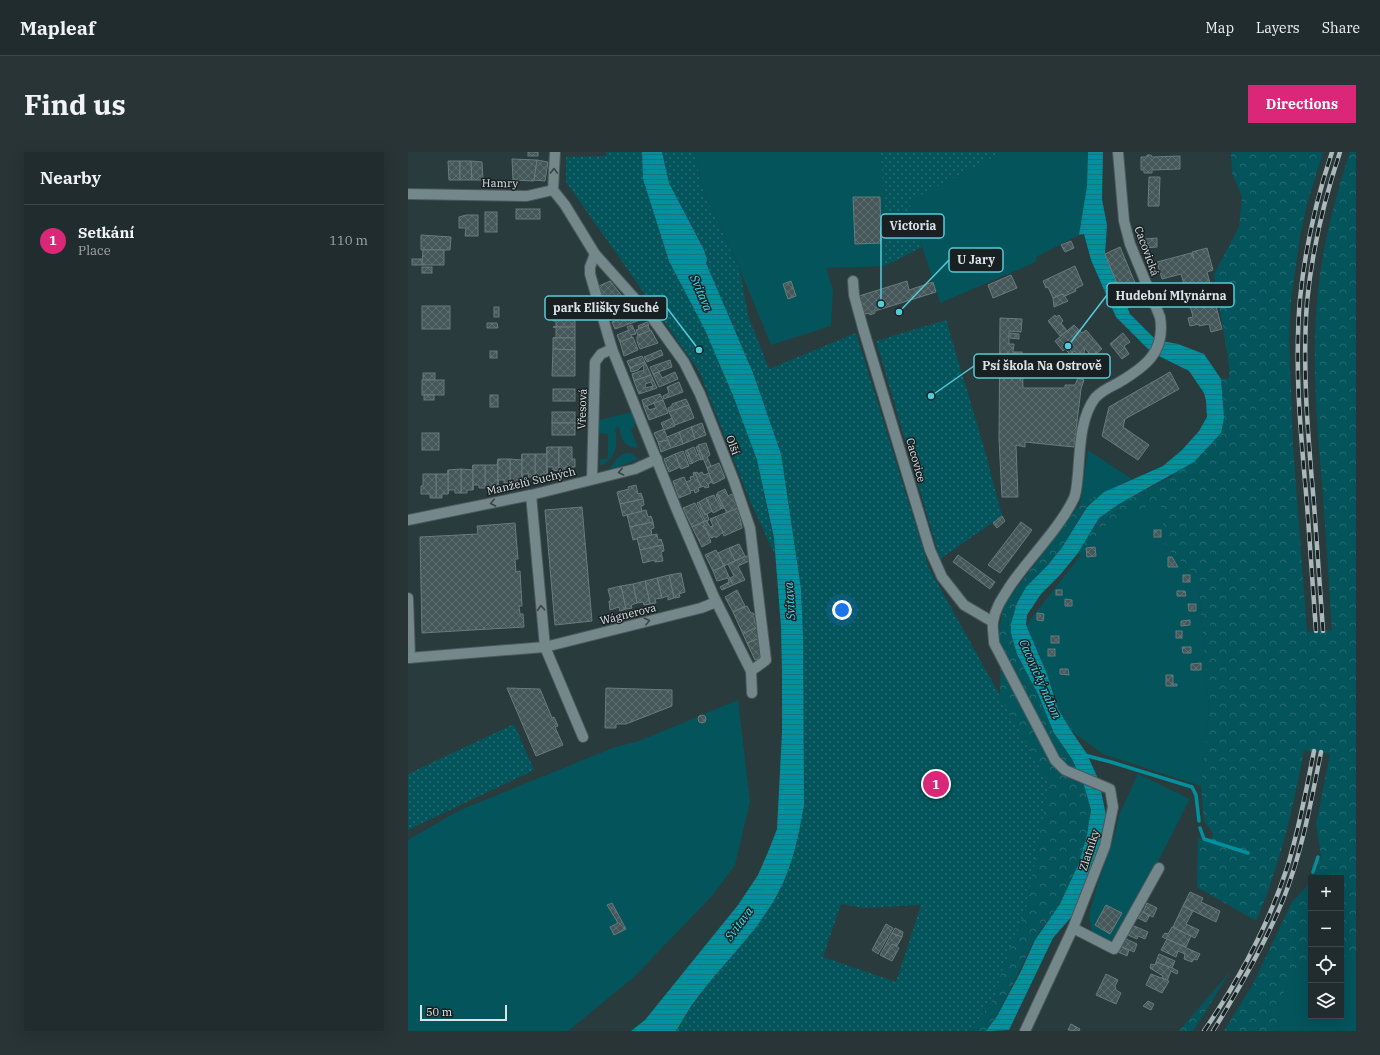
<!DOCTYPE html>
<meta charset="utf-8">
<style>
body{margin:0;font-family:"IBM Plex Serif",serif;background:#283436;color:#f1f3f6}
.controls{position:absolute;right:12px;bottom:12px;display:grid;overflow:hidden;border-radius:0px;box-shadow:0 4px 16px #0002}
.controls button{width:36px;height:36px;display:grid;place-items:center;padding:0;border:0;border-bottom:1px solid #3d484a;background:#202c2e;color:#f1f3f6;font:20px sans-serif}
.scale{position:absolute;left:12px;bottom:10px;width:87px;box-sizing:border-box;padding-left:4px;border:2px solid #dae4e6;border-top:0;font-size:11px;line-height:14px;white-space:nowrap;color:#dae4e6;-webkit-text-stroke:3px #192021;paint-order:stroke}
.you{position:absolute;left:434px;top:458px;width:14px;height:14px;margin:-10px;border:3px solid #fff;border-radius:50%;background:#1a73e8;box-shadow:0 0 0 6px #1a73e833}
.badge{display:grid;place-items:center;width:26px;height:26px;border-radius:50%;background:#db2777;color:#fff;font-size:13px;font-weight:700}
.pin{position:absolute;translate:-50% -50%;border:2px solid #fff;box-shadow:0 1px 4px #0006}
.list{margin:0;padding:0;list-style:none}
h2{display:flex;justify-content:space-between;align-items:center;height:52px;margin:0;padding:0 16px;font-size:17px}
h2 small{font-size:13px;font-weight:400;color:#a2a7aa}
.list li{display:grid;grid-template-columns:26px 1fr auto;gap:12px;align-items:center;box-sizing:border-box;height:72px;padding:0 16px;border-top:1px solid #3d484a}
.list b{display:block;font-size:15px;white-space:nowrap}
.list p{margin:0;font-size:13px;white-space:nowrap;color:#a2a7aa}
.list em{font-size:13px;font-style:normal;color:#a2a7aa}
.icon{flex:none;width:22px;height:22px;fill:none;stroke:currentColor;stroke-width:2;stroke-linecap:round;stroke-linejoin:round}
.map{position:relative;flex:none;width:948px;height:879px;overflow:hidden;border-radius:0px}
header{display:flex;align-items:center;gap:24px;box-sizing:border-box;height:56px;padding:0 20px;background:#202c2e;border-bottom:1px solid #3d484a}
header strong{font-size:19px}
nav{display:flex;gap:22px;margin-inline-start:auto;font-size:14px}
.intro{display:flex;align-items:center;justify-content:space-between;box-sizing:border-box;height:96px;padding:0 24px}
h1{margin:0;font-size:28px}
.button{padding:10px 18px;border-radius:0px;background:#db2777;color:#fff;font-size:14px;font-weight:700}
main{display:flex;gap:24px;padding:0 24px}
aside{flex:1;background:#202c2e;border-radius:0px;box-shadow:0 4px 16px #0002}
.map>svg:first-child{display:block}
</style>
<header>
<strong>Mapleaf</strong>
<nav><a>Map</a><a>Layers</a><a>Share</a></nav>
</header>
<div class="intro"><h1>Find us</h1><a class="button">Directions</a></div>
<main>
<aside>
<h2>Nearby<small></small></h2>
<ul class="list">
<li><span class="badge">1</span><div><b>Setkání</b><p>Place</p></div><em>110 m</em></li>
</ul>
</aside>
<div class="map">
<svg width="948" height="879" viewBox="0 0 948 879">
<defs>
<pattern id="forest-crowns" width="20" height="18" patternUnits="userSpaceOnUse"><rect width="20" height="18" fill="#04545c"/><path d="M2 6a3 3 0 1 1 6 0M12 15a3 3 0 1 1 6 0" fill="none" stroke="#286c73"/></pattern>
<pattern id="park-dots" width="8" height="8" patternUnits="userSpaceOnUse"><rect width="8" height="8" fill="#04545c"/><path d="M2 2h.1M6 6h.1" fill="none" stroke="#286c73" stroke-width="1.8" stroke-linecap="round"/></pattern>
<pattern id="water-rules" width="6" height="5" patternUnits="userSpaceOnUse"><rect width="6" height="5" fill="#01909d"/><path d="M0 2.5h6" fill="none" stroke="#17757e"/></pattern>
<pattern id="building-cross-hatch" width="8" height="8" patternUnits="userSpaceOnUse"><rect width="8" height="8" fill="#455759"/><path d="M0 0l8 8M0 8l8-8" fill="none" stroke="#5f6f71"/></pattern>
</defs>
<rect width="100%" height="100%" fill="#2a3b3d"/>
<g fill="#04545c">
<polygon points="286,0 473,0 477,114 418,116 425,138 423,174 363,193 332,118 294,36"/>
<polygon points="595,0 680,0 679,34 671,83 628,105 629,109 619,114 532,151 500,49"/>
<path d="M225 260 229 271 226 272 227 275 223 277 230 296C215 295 214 287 211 275L207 276C210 291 209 307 192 314V307H200V282L191 281V268Z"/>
<polygon points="680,298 724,327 672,352"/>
<polygon points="217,301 222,301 231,307 201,318 209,306"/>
<polygon points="752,347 758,396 790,425 801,558 793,634 695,602 661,577 650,557 639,522 618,473 695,375"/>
<polygon points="330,548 342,650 327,713 305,743 225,826 160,879 0,879 0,688 50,659 207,595 231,589"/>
<polygon points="730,622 782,647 726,756 721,760 703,789 697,789 684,781 681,763 688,737 707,681 711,663"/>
<path d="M933 803 948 809V879H871C872 874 870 869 870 863 870 846 886 815 903 810V864H933Z"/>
</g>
<g fill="url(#forest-crowns)">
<path d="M823 0H915L899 52 892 84 883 148 881 186 885 294 899 480 924 478C921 433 918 387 915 342 909 278 904 214 909 151 913 99 926 49 942 0H948V809L933 803V726H906L913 704 908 673 922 602 896 598C885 657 872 714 848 769L789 735 790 686 803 691 805 681 796 669 793 634 801 558 790 425 758 396 752 348 695 375 673 403 670 401 691 366 711 352 764 324 815 248 813 227 821 226V213L806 122 831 75 834 45 824 21Z"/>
<path d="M696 340 678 355 655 394 640 413 618 435 609 451C619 494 627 537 645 578 649 588 657 597 663 606 672 620 680 640 682 657 686 683 664 729 652 751 645 764 633 775 626 789 610 819 598 851 578 879H562L586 846 641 632 592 544 593 494 590 482 596 453 672 352Z"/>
<path d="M903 730V810C886 815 870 846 870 863 870 869 872 874 871 879H816L845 832 884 750Z"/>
<polygon points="822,820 785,879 771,879"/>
</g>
<g fill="url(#park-dots)" fill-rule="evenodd">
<polygon points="198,0 234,0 235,27 261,109 297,178 326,246 349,308 365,386 367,403 342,349 291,219 158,30 158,5 198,4"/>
<path d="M254 0H286L294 36 332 119 340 163 361 217 448 181 521 416 641 632 618 757 594 819 586 846 562 879H268L288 847 345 778 395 591V482L393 437 364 278 345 221 298 111 296 98 261 31ZM433 752 455 756 513 753 488 830 415 805Z"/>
<polygon points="473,0 595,0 501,49 514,95 477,114"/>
<polygon points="538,168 577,299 594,364 532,407 468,189"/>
<polygon points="106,572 126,618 0,678 0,622"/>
</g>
<g fill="url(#water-rules)">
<path d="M234 0H254L261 31 296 98 299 108 298 111 345 221 373 302 393 437 395 482 396 653C391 681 385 712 372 737 352 778 316 810 289 846 281 856 275 868 268 879H223L237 868 330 753 350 723 360 700 369 677 374 580V521L373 475 366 386 349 308 326 246 297 178 261 109 235 27Z"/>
<polygon points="680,0 695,0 694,47 699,73 697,102 722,162 748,188 770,192 796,202 813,227 816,266 813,281 786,310 711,352 691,366 670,401 652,423 633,442 619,463 618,473 639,522 650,557 662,577 679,602 691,629 698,663 695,690 665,763 645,786 601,878 578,879 589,864 613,819 627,788 652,752 671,711 679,683 683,658 676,633 664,607 646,581 630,542 609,502 603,481 603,472 609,451 618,435 640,413 655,394 679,355 696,340 755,314 774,298 791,279 799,265 798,249 796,241 781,219 743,200 708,165 683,108 676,82 671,83 679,34"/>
</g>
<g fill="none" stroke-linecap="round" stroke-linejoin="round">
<g stroke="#01909d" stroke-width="3.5">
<polyline points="676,603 703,610 784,635 788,643 791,669"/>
<polyline points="792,676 796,687 840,701"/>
<polyline points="905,720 910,705"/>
</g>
</g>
<g fill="url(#building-cross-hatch)" stroke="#687b7d" fill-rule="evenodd">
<rect x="120" y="0" width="10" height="4"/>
<polygon points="739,3 743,3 744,5 772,4 772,17 744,18 744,21 736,21 736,18 733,18 733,5 739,5"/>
<polygon points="104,7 129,8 126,29 105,28"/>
<polygon points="129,8 140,10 137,29 126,28"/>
<polygon points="40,9 52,9 52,28 41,28"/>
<polygon points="52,9 63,9 64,28 52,28"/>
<polygon points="63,9 74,10 75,28 64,28"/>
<polygon points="741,25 752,25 751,54 740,54"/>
<polygon points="445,45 472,45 473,91 447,92"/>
<rect x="108" y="57" width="24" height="10"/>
<rect x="77" y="60" width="12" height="20"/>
<polygon points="58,63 70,63 70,84 57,84 58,76 51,76 51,65"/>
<polygon points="13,83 43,85 42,98 13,98"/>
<polygon points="749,86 749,95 737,96 737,87"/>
<polygon points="663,89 666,96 657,100 653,93"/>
<polygon points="712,95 735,150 719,156 697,102"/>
<polygon points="799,96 805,118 799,120 814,177 803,180 801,172 791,174 791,172 782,174 780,166 785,165 781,150 790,148 788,143 780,145 773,122 754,127 749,110 783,101 786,107 784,100"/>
<polygon points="15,98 36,98 36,113 14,113"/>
<rect x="4" y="107" width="10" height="6"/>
<polygon points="667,114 675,133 667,137 668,139 657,144 655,142 645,146 640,135 638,136 635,129"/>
<rect x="14" y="115" width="10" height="6"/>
<polygon points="603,123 609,136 585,146 580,133"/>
<polygon points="202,129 214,144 197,150 191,134"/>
<polygon points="383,129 388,144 380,147 375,132"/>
<polygon points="499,129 501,138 525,130 528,140 467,159 467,161 462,163 461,161 457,162 451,144"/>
<polygon points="655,142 660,149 646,155 645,146"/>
<polygon points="214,144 224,155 202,164 197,150"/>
<rect x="14" y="154" width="28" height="23"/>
<rect x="86" y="155" width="5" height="10"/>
<polygon points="223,156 224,160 222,161 223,163 228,161 229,165 232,164 235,167 207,177 204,170 215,166 213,160"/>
<polygon points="145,161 167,161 167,175 145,175 148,174 148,169 145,169"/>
<polygon points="647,163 648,165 651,163 655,169 653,171 659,179 652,184 640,169"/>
<polygon points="592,166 614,167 613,180 601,179 601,192 606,192 605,200 614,200 615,236 657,236 657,233 667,233 670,226 676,228 673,237 666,295 617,290 617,295 608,293 610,345 594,345 591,287"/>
<polygon points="239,170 241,173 231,177 230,174"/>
<polygon points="79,171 89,171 90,176 79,176"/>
<polygon points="224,173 228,182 223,183 224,186 212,190 209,183 221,178 219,175"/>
<polygon points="240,173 242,179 230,183 228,178"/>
<polygon points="666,173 674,181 678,178 694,197 684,205 677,196 676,201 673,204 670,204 667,199 660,204 662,202 657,197 655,199 647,189"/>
<polygon points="145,175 167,175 167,186 145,186 148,186 148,175"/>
<polygon points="243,178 250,191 232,197 229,189 229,184"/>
<polygon points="602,181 611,182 611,187 602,186"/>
<polygon points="715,181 722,190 716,194 721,202 714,207 702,192"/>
<polygon points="225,185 230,198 216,204 212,190"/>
<polygon points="145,186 167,186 167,198 145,197"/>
<polygon points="145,197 167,198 167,224 144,224"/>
<polygon points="253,198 255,203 239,210 236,205"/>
<rect x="82" y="199" width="7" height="7"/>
<polygon points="666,201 670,206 663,212 658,208"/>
<polygon points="234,204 237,210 222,216 219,209"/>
<polygon points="262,208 264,215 245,222 242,215"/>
<polygon points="237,210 243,223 226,229 224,222 236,218 235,213 230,218 223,220 222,216"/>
<polygon points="251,220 254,226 267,220 270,227 251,235 245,222"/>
<polygon points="762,220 771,237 717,267 715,275 741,293 730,308 694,284 701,255"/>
<rect x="15" y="221" width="12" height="7"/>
<path d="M243 223 249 236 231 242 226 229ZM243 230 245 234 238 236 237 232Z"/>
<rect x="14" y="228" width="22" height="15"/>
<polygon points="271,230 275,240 256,247 255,244 261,241 259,235"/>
<rect x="145" y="237" width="22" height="12"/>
<polygon points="252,242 255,248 236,255 234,248"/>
<rect x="16" y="243" width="10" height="5"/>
<rect x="82" y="243" width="8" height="12"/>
<polygon points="278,247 281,253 261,260 260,256 264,254 264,252"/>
<polygon points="255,248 260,261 241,268 236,255 239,254 241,258 248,256 246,251"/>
<polygon points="281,253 286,266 267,273 261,260"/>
<rect x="144" y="260" width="23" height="11"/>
<polygon points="264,266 267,274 256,278 253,271"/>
<rect x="144" y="271" width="23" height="12"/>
<polygon points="294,271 298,283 287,287 283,275"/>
<polygon points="283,275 287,287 275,292 271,280"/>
<polygon points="256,277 260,288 250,290 246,281"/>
<polygon points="271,280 275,292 263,296 259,285"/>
<rect x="14" y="281" width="17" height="17"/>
<polygon points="260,288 263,296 253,300 250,290"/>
<polygon points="298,291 302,303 299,305 303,314 299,316 290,293"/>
<polygon points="290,294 295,307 293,308 288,295"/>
<polygon points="139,295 139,322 133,322 133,325 127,325 127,302 139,302"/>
<polygon points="139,295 151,295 151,319 145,318 145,315 139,315 139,322"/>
<polygon points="151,295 164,295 164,307 167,307 167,315 157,315 157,319 151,319"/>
<polygon points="286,295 289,303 291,302 293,307 284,311 279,298"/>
<polygon points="279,298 284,311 285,311 282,312 277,299"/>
<polygon points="275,299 281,314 273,317 267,302"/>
<polygon points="114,302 114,328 108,328 108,331 102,331 102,307 114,308"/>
<polygon points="114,302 127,302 127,325 120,325 121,322 115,322 114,328"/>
<polygon points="267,302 272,315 261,320 256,307"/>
<polygon points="90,307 90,333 84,333 84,336 77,336 77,313 89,313"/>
<polygon points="90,307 102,307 102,331 96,331 96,328 90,328 90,333"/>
<polygon points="311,311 317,326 305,332 299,316"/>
<polygon points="65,313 65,338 59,338 59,341 53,341 53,317 65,318"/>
<polygon points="65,313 77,313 77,336 71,336 71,333 65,333 65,338"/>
<polygon points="53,317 53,341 47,341 47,338 41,338 40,342 40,318"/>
<polygon points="40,318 40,342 34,342 34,346 28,346 28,322 40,322"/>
<polygon points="287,320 293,335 290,336 291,339 287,341 286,338 282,339 278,330 283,328 282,325 286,324 285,321"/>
<polygon points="289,320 290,322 294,320 296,323 301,321 304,330 300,332 301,335 297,336 296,334 293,335 287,321"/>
<polygon points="15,322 28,322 28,346 22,346 22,342 13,342 13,334 15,334"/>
<polygon points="276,325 283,341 271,346 265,329"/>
<polygon points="228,333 230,342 233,341 235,347 212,352 209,340 221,337 220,335"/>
<polygon points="317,337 320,344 324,342 330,356 319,361 309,341"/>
<polygon points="309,342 316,356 314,357 308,343"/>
<polygon points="306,343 313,357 305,361 298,346"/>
<polygon points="298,346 304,359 297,363 291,350"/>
<polygon points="235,347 236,353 233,354 234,360 215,364 212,352"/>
<polygon points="291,350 297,363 299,362 301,368 297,369 289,351"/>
<polygon points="287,351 296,370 284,375 275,356"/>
<polygon points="174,355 184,469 147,473 137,358"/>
<polygon points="330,356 334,376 316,384 307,365"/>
<polygon points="238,358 240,365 243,364 245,370 222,375 219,363"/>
<polygon points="594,364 597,369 589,376 585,371"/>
<polygon points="307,365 315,380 308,386 308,384 303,386 295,370 299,369 302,375 305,374 302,367"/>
<polygon points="245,370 246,376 243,377 244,383 225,388 222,375"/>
<polygon points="295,370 297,373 295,374 298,377 303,390 294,395 284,375"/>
<polygon points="613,370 624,378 592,421 580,413"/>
<polygon points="107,371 110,407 107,407 108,420 112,419 114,454 111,454 112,462 115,462 116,475 14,481 12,385 70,382 69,374"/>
<rect x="746" y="378" width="7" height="7"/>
<polygon points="249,382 250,388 253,387 255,393 232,398 229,386"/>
<polygon points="331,392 337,404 327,409 321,396"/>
<polygon points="255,393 256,399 253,400 255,409 247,410 246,408 235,411 232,398"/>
<polygon points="687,395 688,404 679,405 678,396"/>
<polygon points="321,396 327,409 316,414 310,401"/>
<polygon points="308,398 316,414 305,419 297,403"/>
<polygon points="341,403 341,409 330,414 337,428 325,433 322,426 326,424 320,412"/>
<polygon points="550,403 587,430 582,437 545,410"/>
<polygon points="760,405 764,405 770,415 760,415"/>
<polygon points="316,414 325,433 314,438 312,435 321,430 320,426 309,429 305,419"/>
<polygon points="273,421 277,440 271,442 272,445 266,446 261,423"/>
<polygon points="261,423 266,446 260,448 260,444 254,446 249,426"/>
<rect x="775" y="423" width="7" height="7"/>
<polygon points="249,426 254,446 247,447 248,451 242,452 237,429"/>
<polygon points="237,429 242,452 236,453 235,450 229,451 225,432"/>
<polygon points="225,432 229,451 223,453 224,456 218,457 213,434"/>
<polygon points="213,434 218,457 212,459 211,455 202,458 201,449 203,449 200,437"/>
<polygon points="329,438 337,454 325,460 317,445"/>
<rect x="648" y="438" width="6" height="5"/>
<polygon points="769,439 777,439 778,444 769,444"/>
<polygon points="657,447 664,448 664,454 657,454"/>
<polygon points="780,452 788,452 788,459 781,459"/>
<polygon points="339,454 343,461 345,461 348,464 348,467 346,468 349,475 335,482 325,460"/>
<polygon points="629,461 636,462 635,469 629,468"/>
<polygon points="782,468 782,473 773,474 773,469"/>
<polygon points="349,475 352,486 339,491 335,482"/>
<rect x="768" y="479" width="6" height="7"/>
<rect x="643" y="484" width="8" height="7"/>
<polygon points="352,486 355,505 347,508 339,491"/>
<polygon points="774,495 783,495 783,501 775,501"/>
<rect x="640" y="497" width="7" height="7"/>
<polygon points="793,511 793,518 783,518 783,512"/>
<polygon points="652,517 660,517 661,523 652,522"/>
<polygon points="758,523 765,523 765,532 769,532 769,534 758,534"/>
<polygon points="99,536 132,537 144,566 146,565 150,574 147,575 155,593 128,604"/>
<polygon points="198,536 264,538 264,554 218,572 208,572 208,576 197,576"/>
<circle cx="294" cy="567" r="4"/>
<polygon points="782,740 795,746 793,750 812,759 808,770 775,754"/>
<polygon points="204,751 218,777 206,783 202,775 210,771 199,753"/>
<polygon points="739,751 749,756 745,765 735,760"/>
<polygon points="698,753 714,761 702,782 687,773"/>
<polygon points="775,754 785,759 778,772 791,778 787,786 765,775"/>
<polygon points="732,759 742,763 738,770 728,765"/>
<polygon points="478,772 485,776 470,802 464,798"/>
<polygon points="724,773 740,780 737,787 730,784 729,787 720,783"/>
<polygon points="764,775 783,784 778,795 754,785 757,781 760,782"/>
<polygon points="487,776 495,780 494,785 484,781"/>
<polygon points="484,781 494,785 489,794 484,792 476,805 472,803"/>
<polygon points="716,786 729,792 726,800 712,794"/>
<polygon points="759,787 792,802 789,808 786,807 784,810 776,807 777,802 770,799 768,805 753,798"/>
<polygon points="484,792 491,796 484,809 476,805"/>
<polygon points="712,794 721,798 719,804 710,800"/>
<polygon points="751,802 767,809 764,816 748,810"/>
<polygon points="748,810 764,816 770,819 769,822 763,819 759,829 754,826 755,824 742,816 743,812 747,813"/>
<polygon points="698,822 710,828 707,834 708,838 713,841 708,852 688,843"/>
<polygon points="743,822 761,829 754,841 738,833"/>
<polygon points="740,849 746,852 743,858 735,854"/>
<polygon points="663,872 672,877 671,879 660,878"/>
</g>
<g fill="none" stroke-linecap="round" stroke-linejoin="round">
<g stroke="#4a585a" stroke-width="12">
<g id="minor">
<polyline points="145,38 157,53 187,102 245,167 276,210 292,242 326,329 342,376 358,508 343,519"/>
<polyline points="145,38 147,0"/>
<polyline points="0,42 119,44 145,38"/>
<polyline points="187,102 182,115 182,122 204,197 268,356 306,445 343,519 344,541"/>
<polyline points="445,129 446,143 455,176 522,398 534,425 556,453 585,470"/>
<polyline points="184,327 187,210 193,202 204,197"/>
<polyline points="123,343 137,495 175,585"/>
<polyline points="0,368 123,343 227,317 249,307"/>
<polyline points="0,446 2,506"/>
<polyline points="0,506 137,495 293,456 308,450"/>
<polyline points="665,776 706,797 751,716"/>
<path d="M617 879 665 776 697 694 705 655 702 637 657 618 647 608 586 491C586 484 584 476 585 470 587 456 595 445 602 434 621 406 652 376 666 346 669 339 669 329 670 322 672 297 672 266 687 246 693 239 702 235 710 231 737 215 758 200 752 165L722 92 716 69 710 0"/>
</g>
</g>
<use href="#minor" stroke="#74878a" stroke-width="10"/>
<g stroke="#abb7b9" stroke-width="4.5">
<g id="rail">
<path d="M908 479C905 437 902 395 899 352 893 284 886 216 892 147 897 97 908 48 924 0"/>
<path d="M915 479C912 437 909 394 906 352 900 285 894 217 899 150 904 99 916 48 932 0"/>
<path d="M796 879C831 828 860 774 879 716 891 678 898 639 906 599"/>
<path d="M805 879C831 837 856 794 875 748 894 700 903 650 913 600"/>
</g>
</g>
<use href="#rail" stroke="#192021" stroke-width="3" stroke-dasharray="9" stroke-linecap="butt"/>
</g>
<defs><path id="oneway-chevron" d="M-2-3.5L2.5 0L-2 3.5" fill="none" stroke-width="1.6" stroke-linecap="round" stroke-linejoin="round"/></defs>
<g stroke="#394446">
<use href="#oneway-chevron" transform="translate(146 19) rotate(-88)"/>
<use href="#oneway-chevron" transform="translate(213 320) rotate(167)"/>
<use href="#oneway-chevron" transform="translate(85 351) rotate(168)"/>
<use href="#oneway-chevron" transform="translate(133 456) rotate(-95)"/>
<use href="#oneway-chevron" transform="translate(239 469) rotate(-14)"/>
</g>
<g text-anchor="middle" stroke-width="3" stroke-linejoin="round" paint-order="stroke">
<g font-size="11" fill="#dae4e6" stroke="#192021">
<text transform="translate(92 31) rotate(1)" y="4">Hamry</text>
<text transform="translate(739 99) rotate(70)" y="4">Cacovická</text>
<text transform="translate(174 257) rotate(-88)" y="4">Vřesová</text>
<text transform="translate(325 293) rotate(69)" y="4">Olší</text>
<text transform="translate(508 308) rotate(74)" y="4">Cacovice</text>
<text transform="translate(123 329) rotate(-13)" y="4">Manželů Suchých</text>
<text transform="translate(220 462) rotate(-14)" y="4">Wágnerova</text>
<text transform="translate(681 698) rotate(-72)" y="4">Zlatníky</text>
</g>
<g font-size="12" font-style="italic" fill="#3ce2f5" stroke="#192021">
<text transform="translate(293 141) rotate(67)" y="4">Svitava</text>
<text transform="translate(382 449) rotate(-94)" y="4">Svitava</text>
<text transform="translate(632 527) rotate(66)" y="4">Cacovický náhon</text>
<text transform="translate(331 772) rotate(-53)" y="4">Svitava</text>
</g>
</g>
<path fill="none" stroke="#53cbda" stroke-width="1.5" d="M473 152L473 74M491 160L541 108M660 194L699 143M291 198L259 156M523 244L566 214"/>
<g fill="#53cbda" stroke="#192021" stroke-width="1.5">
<circle cx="473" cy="152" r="4"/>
<circle cx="491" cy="160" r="4"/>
<circle cx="660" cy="194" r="4"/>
<circle cx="291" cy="198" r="4"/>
<circle cx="523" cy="244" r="4"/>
</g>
<g fill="#192021" stroke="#53cbda" stroke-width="1.5">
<rect x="473" y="62" width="63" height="24" rx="4"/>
<rect x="541" y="96" width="54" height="24" rx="4"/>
<rect x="699" y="131" width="127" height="24" rx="4"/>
<rect x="137" y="144" width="122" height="24" rx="4"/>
<rect x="566" y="202" width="136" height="24" rx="4"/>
</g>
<g font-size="12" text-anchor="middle" font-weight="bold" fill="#dae4e6">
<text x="505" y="78">Victoria</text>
<text x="568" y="112">U Jary</text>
<text x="763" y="148">Hudební Mlynárna</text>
<text x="198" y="160">park Elišky Suché</text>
<text x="634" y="218">Psí škola Na Ostrově</text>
</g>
</svg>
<div class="controls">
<button>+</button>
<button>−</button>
<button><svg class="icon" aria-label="locate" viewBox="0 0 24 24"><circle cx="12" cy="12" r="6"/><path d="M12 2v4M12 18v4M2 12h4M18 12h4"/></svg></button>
<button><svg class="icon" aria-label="layers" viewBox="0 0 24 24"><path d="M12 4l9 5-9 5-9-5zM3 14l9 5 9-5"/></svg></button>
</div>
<div class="scale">50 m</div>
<div class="you"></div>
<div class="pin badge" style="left:528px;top:632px">1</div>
</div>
</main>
